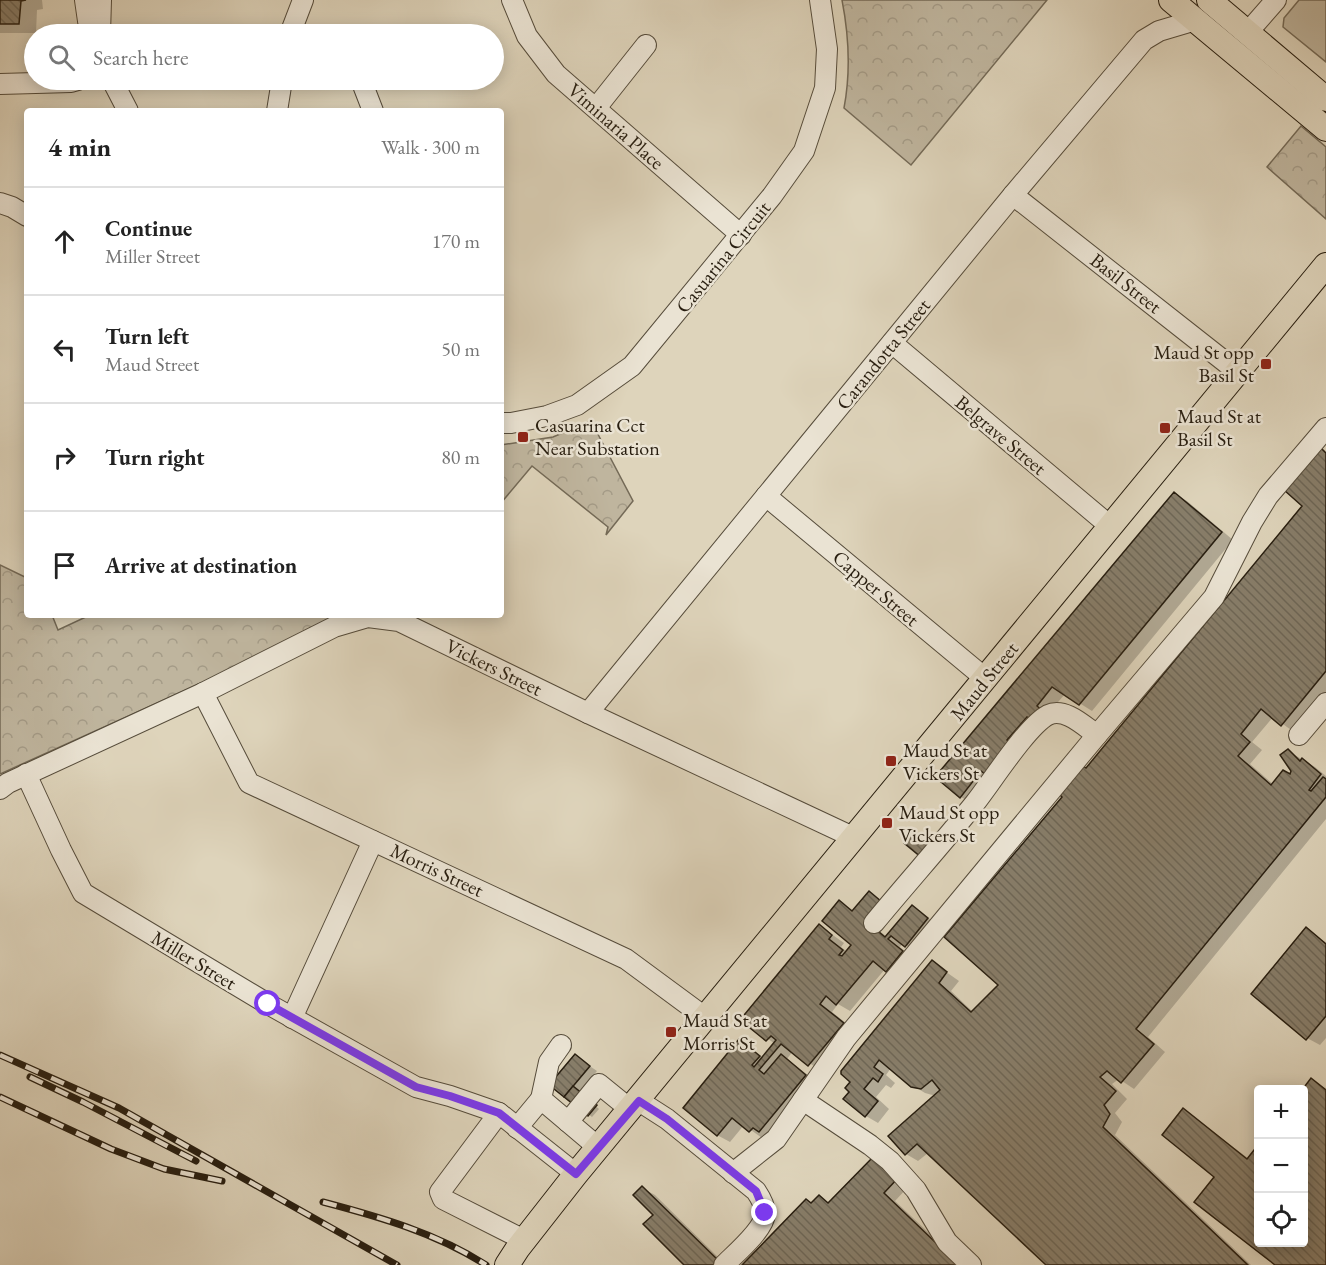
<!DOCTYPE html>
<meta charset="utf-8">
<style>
body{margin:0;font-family:"EB Garamond",serif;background:#f2f2f2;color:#222}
.controls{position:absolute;right:18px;bottom:18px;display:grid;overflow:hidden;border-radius:6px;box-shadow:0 3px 15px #0003}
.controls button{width:54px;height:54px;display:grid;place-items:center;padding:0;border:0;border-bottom:2px solid #e0e0e0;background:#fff;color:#222;font:30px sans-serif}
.stop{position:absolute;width:18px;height:18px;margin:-14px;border:4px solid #7c3aed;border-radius:50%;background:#fff}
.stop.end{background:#7c3aed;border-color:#fff;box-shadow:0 2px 6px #0008}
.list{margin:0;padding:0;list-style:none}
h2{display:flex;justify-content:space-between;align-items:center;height:78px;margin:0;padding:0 24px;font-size:26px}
h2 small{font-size:20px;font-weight:400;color:#767676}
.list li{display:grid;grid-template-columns:39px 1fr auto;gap:18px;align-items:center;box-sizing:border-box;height:108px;padding:0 24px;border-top:2px solid #e0e0e0}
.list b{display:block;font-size:22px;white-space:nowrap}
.list p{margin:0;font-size:20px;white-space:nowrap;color:#767676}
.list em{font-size:20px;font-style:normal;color:#767676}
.icon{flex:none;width:33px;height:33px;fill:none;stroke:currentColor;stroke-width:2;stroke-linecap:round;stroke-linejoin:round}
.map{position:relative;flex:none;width:1326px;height:1265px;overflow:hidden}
.search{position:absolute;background:#fff;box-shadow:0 3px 15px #0003;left:24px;top:24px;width:480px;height:66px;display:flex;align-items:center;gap:15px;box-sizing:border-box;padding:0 21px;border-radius:33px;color:#767676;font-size:22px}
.panel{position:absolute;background:#fff;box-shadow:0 3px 15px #0003;left:24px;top:108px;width:480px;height:510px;border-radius:6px}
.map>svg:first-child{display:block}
</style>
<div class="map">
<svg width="1326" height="1265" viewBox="0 0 1326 1265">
<defs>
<pattern id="park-crowns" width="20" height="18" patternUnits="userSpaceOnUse" patternTransform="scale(1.5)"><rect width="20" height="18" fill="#bfb59e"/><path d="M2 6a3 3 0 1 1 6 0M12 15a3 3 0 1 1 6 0" fill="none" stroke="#a49b87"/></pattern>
<pattern id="building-back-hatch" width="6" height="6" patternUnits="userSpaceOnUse" patternTransform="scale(1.5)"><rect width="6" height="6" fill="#877d69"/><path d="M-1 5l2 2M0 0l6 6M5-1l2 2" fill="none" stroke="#6e6655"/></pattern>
</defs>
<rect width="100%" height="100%" fill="#ded4bb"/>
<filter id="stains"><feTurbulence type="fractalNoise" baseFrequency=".00333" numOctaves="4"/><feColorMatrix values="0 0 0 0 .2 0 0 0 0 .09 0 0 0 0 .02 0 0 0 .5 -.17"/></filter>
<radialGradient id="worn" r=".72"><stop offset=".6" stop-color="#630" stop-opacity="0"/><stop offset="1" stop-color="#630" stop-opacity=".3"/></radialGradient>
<g fill="url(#park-crowns)" stroke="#746a57" stroke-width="1.5">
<path d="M842 0H1047L911 165 844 108C851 71 849 36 842 0Z"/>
<polygon points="1301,126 1326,147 1326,219 1267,167"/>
<polygon points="591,421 633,501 606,535 608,527 532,466 501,503 501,445 553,437"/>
<polygon points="0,565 27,578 27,615 52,615 58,630 90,615 352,615 0,774"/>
</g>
<polygon fill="#bfb59e" stroke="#746a57" stroke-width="1.5" points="1299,0 1326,0 1326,62 1283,27 1284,18"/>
<g fill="#0003">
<polygon points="0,0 42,0 43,9 37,10 36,33 0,33"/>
<polygon points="1320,449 1326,453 1326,693 1294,732 1273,717 1252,742 1262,750 1250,764 1274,785 1291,776 1293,771 1288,751 1315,767 1326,776 1326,819 1148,1037 1165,1052 1134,1089 1119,1079 1112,1084 1127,1099 1115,1113 1122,1122 1115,1135 1251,1265 1048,1265 928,1153 918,1161 906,1154 890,1136 936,1096 925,1093 912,1085 891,1068 886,1075 895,1083 891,1088 886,1085 876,1097 889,1109 878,1123 866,1116 846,1099 932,962 959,981 951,991 973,1012 1001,985 1087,769 1304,506"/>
<polygon points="1174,494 1187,501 1233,540 1092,711 1065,694 1019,747 1023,755 1000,781 973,804 961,797 937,776"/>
<polygon points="869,893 881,900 877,929 887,937 912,907 940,926 918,953 903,943 900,947 914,959 899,977 885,969 850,1011 838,1004 832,1012 856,1031 822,1072 793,1051 787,1059 818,1083 772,1138 765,1135 762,1138 744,1125 730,1142 717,1135 740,1041 763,1058 775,1044 742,1019 820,926 844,943 841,947 847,952 853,945 839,902 854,911"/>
<polygon points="1306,929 1326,943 1326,1038 1320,1045 1307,1038"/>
<polygon points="575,1056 597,1071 581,1090 580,1089 580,1093 599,1109 592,1117 551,1085"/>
<polygon points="1312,1080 1326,1089 1326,1265 1277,1265 1196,1201 1217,1176 1183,1110 1195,1118 1249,1159 1258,1147 1258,1242 1304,1242 1304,1091"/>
<polygon points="873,1159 908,1187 895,1201 963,1265 744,1265 819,1197 830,1203"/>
<polygon points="642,1188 655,1195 726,1265 687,1265 655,1215"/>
</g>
<g fill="url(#building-back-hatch)" stroke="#281e10" stroke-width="1.5">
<polygon points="0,0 26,0 21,1 19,24 0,24"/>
<polygon points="1320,447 1326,453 1326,671 1281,726 1261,709 1241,734 1250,742 1238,756 1271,785 1283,770 1290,774 1291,771 1280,755 1288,749 1300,761 1302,758 1321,774 1309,790 1311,791 1323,777 1326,779 1326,797 1136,1029 1154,1044 1121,1083 1107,1071 1100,1077 1116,1091 1104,1105 1110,1114 1103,1127 1248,1265 1046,1265 917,1144 905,1155 888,1136 940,1090 932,1080 921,1089 911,1087 879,1060 874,1067 883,1074 878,1082 873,1078 864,1089 878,1101 865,1117 843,1099 849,1092 845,1088 850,1082 841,1074 841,1071 932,960 947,972 939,983 971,1012 998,985 944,937 1062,797 1058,793 1083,766 1086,768 1302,506 1284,490"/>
<polygon points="1174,492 1222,532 1079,705 1052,687 1037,706 1043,711 1033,721 1027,717 1007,740 1010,743 986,775 981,771 960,798 935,777"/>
<polygon points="912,832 931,847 922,858 904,843"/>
<polygon points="869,891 882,902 866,921 885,937 912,905 928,918 905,947 891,936 888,939 903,951 886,972 873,961 836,1005 826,996 820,1004 844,1023 808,1066 781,1044 759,1070 764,1074 781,1054 806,1075 759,1132 753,1128 749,1132 732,1118 717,1136 683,1108 739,1039 760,1056 752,1065 754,1067 776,1040 771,1036 766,1041 740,1020 819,924 832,935 829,939 843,950 839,955 842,956 851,945 822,921 839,900 852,911"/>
<polygon points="1306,927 1326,944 1326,1016 1306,1040 1251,994"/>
<polygon points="575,1054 590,1066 564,1097 549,1085"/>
<polygon points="1311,1078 1326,1090 1326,1265 1275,1265 1194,1202 1214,1177 1162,1135 1183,1108 1247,1159 1258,1145 1258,1242 1304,1242 1302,1090"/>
<polygon points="573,1086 597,1105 588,1116 564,1097"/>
<polygon points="873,1157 897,1179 884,1193 959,1265 742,1265 806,1199 811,1203 819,1195 828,1203"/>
<polygon points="642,1186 721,1263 719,1265 684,1265 643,1224 653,1215 633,1195"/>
</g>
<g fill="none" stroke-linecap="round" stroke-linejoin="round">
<g stroke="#564c3b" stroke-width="22">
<g id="minor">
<polyline points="85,0 88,21 93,34"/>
<polyline points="512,0 527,36 556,74 741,235"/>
<polyline points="1248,32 1276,0"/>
<polyline points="100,34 101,0"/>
<polyline points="290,34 303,0"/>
<polyline points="112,80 128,111"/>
<polyline points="361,80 373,111"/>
<polyline points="0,84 71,82 78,80"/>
<polyline points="596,108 646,45"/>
<polyline points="277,111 282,80"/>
<polyline points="1013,195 1238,372"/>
<polyline points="0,203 12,207 27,216"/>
<polyline points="892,343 1110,526"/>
<polyline points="501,423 511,423 547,416 577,405 632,366 772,196 804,151 825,88 827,49 820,0"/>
<polyline points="766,496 986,679"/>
<polyline points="203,693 249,783 626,959 706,1018"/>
<polyline points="588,713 1013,195 1144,40 1159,31 1196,20"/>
<polyline points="1299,735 1326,703"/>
<polyline points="26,774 61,850 83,893 268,1004 416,1087 450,1096 499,1113 576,1174"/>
<polyline points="0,789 8,783 203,693 334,627 368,617 399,621 588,713 855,838"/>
<path d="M874 923C907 883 942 844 975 803 991 783 1027 726 1048 715 1065 707 1084 726 1097 735"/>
<polyline points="292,1018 373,841"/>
<polyline points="541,1099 549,1062 561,1045"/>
<polyline points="803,1100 870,1145 890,1161 916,1190 947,1242 971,1265"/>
<path d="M639 1101 667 1119 756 1191C760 1197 765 1205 765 1213 765 1229 735 1254 724 1265"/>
<polyline points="499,1113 440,1192 443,1199 524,1240"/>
<polyline points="568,1122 599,1084 631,1110"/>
<polyline points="517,1128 541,1099 599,1148"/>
<polyline points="733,1173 776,1139 846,1038 1097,735 1214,597 1252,522 1268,496 1326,428"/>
</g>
</g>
<g stroke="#281e10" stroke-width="26">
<g id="major">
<polyline points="1171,0 1326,129"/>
<polyline points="1209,0 1326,99"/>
<polyline points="507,1265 518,1248 576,1174 1326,265"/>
</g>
</g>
<use href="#minor" stroke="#eae3d3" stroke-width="20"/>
<use href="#major" stroke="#ded4bb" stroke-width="24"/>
<g stroke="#281e10" stroke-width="7">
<g id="rail">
<polyline points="0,1055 119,1108 397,1265"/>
<polyline points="30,1077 83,1102 196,1161"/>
<polyline points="0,1097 111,1149 164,1169 222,1181"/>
<path d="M323 1202C380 1217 436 1233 486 1265"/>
</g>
</g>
<use href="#rail" stroke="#eae3d3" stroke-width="4.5" stroke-dasharray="14" stroke-linecap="butt"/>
</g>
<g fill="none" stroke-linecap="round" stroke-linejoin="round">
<polyline stroke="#7c3aed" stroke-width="8" points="268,1004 416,1087 450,1096 499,1113 576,1174 639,1101 667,1119 756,1191 765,1213"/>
</g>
<g fill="#8f2418" stroke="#eae3d3" stroke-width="2">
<rect x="1260" y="358" width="12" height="12" rx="3"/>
<rect x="1159" y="422" width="12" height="12" rx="3"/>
<rect x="517" y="431" width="12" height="12" rx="3"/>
<rect x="885" y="755" width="12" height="12" rx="3"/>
<rect x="881" y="817" width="12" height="12" rx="3"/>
<rect x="665" y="1026" width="12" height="12" rx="3"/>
</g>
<g text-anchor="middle" stroke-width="5" stroke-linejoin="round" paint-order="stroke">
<g font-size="20" fill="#281e10" stroke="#eae3d3">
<text transform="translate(616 126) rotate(41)" y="7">Viminaria Place</text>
<text transform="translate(723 257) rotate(-51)" y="7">Casuarina Circuit</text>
<text transform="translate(1126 283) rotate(38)" y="7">Basil Street</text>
<text transform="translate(883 354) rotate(-51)" y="7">Carandotta Street</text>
<text transform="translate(1001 435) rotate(40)" y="7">Belgrave Street</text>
<text transform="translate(876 588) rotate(40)" y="7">Capper Street</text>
<text transform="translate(494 667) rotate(26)" y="7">Vickers Street</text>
<text transform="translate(984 681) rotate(-51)" y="7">Maud Street</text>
<text transform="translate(437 870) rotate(25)" y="7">Morris Street</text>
<text transform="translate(194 960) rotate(31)" y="7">Miller Street</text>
</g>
<g font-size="20" fill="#281e10" stroke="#eae3d3" text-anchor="start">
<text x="1254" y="359" text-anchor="end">Maud St opp<tspan x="1254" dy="23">Basil St</tspan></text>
<text x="1177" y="423">Maud St at<tspan x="1177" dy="23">Basil St</tspan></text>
<text x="535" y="432">Casuarina Cct<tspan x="535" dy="23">Near Substation</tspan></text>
<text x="903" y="757">Maud St at<tspan x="903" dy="23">Vickers St</tspan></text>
<text x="899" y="819">Maud St opp<tspan x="899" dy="23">Vickers St</tspan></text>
<text x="683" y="1027">Maud St at<tspan x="683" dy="23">Morris St</tspan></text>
</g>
</g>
<rect width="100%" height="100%" filter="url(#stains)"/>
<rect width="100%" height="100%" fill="url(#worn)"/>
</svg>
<div class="controls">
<button>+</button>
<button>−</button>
<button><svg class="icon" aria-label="locate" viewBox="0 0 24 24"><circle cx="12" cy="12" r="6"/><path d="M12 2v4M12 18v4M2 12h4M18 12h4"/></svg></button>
</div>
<div class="stop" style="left:268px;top:1004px"></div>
<div class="stop end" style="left:765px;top:1213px"></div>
<div class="search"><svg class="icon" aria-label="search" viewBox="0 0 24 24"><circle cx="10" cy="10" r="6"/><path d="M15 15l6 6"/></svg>Search here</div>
<section class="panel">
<h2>4 min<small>Walk · 300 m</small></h2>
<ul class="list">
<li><svg class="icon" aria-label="ahead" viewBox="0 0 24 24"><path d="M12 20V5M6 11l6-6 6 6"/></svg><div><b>Continue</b><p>Miller Street</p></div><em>170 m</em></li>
<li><svg class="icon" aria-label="left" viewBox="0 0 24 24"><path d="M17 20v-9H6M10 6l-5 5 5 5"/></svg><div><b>Turn left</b><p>Maud Street</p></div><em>50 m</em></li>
<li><svg class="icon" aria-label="right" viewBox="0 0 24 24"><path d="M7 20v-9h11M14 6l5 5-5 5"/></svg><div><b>Turn right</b></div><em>80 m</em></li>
<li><svg class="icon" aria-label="arrive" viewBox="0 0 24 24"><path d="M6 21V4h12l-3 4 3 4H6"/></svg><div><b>Arrive at destination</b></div></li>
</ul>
</section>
</div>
